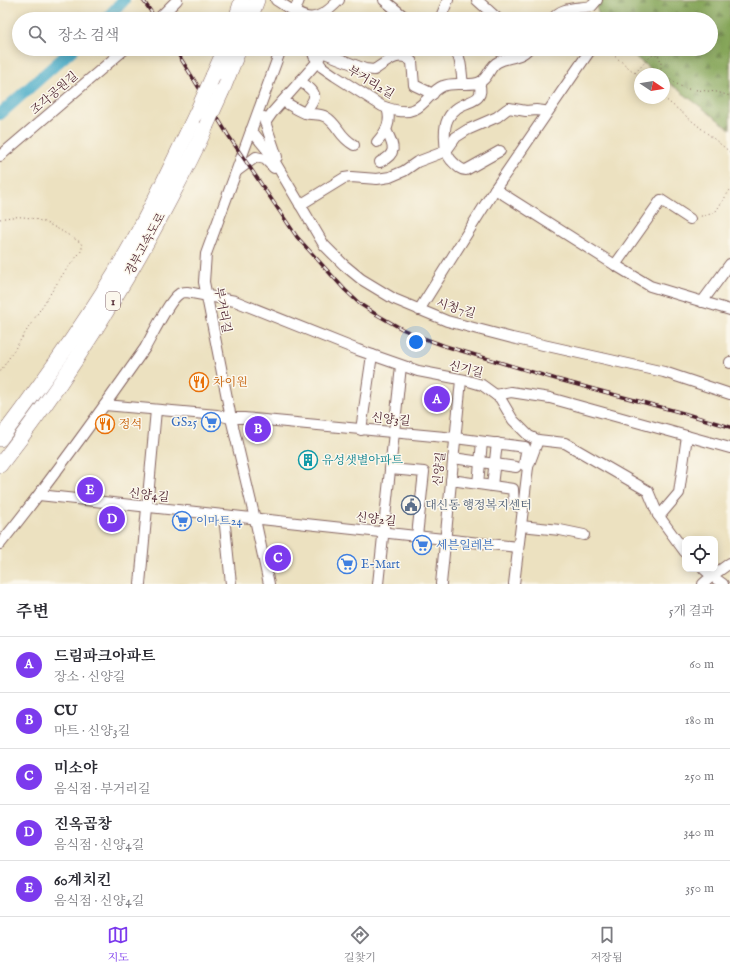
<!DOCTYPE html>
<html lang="ko">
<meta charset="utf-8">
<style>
body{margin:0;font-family:"IM FELL English","Noto Serif KR",serif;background:#f7f7f7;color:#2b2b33}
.controls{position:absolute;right:12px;bottom:12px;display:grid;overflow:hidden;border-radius:8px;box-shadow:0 2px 10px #0003}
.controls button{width:36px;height:36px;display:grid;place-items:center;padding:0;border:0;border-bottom:1px solid #e1e1e2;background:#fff;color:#2b2b33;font:20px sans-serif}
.compass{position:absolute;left:634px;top:68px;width:36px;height:36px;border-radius:50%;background:#fff;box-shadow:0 2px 10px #0003;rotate:102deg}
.you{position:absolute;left:416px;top:342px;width:14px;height:14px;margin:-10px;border:3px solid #fff;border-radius:50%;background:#1a73e8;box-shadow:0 0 0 6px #1a73e833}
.badge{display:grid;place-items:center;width:26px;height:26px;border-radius:50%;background:#7c3aed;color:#fff;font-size:13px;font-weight:700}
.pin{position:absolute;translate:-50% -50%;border:2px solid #fff;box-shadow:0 1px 4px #0006}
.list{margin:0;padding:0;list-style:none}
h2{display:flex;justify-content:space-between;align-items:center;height:52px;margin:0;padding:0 16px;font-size:17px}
h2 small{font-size:13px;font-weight:400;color:#7c7c81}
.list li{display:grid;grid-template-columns:26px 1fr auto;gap:12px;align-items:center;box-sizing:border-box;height:56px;padding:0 16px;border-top:1px solid #e1e1e2}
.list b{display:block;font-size:15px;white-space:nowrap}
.list p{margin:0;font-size:13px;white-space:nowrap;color:#7c7c81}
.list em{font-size:13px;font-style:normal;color:#7c7c81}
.icon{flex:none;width:22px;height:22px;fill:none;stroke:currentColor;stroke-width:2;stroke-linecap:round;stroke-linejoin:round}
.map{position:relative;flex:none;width:730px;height:584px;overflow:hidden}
.search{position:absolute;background:#fff;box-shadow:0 2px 10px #0003;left:12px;right:12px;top:12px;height:44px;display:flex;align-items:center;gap:10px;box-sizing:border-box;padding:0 14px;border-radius:22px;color:#7c7c81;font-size:15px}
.sheet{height:332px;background:#fff}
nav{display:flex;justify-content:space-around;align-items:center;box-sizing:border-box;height:56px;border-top:1px solid #e1e1e2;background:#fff;font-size:11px;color:#7c7c81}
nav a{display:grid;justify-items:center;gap:2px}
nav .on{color:#7c3aed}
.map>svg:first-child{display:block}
</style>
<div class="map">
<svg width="730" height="584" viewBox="0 0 730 584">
<defs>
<pattern id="forest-firs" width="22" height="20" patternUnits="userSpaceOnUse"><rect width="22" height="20" fill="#86a65a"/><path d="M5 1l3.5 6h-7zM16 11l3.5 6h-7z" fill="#70874b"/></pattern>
</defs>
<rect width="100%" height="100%" fill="#fbf7ec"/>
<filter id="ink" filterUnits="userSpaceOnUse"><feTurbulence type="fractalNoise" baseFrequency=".025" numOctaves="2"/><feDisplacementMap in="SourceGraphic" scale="8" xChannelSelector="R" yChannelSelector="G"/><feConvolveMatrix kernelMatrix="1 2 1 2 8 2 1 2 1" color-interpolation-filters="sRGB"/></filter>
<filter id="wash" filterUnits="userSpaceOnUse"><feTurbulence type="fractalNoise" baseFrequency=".012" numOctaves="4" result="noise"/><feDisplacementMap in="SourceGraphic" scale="16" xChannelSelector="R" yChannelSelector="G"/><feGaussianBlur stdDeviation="0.9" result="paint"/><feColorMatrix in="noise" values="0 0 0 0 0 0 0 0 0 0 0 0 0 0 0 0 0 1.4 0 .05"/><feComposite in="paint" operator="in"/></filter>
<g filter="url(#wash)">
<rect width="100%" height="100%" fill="#ece1c0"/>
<polygon fill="url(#forest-firs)" stroke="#686242" points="594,0 730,0 730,129 664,79 664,74 657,74 625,49 711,49 711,19 600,19"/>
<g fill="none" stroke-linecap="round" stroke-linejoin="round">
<g stroke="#49acc8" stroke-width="12">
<polyline points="106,19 124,0"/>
<polyline points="0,114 73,49"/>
</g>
</g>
</g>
<g filter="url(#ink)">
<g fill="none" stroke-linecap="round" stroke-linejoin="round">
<g stroke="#83635f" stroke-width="12">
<g id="minor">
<path d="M276 0C304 18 313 28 339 0"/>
<polyline points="384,0 407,19"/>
<polyline points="477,0 498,19"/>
<polyline points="158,19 177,0"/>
<polyline points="292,19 299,0"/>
<polyline points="440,19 448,0"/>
<path d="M553 19C561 6 578 9 592 6L597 0"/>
<path d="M312 49 314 56 322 67 335 76 382 106C392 110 404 114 415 109 426 104 432 90 443 86 455 81 469 87 480 82 489 78 489 66 498 62 507 57 521 58 528 49"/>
<path d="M454 49C462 57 461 73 463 84"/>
<path d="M322 52 365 69 374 70C384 64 400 48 412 62L414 85 433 94"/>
<path d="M300 81C318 94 318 95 305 113"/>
<path d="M479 83C486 103 466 100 456 109 446 117 444 127 445 140 445 148 446 154 451 160 456 165 460 170 466 170L500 151"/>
<path d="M283 101C290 105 297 110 305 113 312 116 318 112 326 117 339 125 338 136 354 145"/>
<polyline points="264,117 267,128 277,157"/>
<polyline points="265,123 272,113 318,61 320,56"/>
<polyline points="251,130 269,152 324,245 344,265 361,279 394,299 447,321 512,338 664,372 730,394"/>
<path d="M377 142C386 132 392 122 387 108"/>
<polyline points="0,156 125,49"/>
<path d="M380 162C399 153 393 145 386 130"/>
<polyline points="237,171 256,157 265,159 274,168"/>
<polyline points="495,189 615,265 650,286 730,310"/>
<polyline points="300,205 344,178 351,177 377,179 390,177 404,171 417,162 446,151 456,137 467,130 497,117 506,110 509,108 526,111 536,110 544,111"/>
<polyline points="615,265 661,200 690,219"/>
<polyline points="702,302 730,264"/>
<polyline points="419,310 495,189 591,49"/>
<polyline points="730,362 730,363"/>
<polyline points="496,395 511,392 550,398 730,448"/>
<polyline points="105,405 217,415 231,418 244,418 455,438 525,447 526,452 524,465 528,467"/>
<polyline points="361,430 372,355"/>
<polyline points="453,458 516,467"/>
<polyline points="390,469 424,472 417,536"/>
<path d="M451 480 513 489C514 500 512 505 523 509"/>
<polyline points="478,484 482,442"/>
<polyline points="492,486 497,443"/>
<polyline points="39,495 518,547"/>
<polyline points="658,515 662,513 679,493 687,436"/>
<polyline points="224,516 231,584"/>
<polyline points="521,526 560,530 584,535"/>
<path d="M0 544C51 481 98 415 145 348 152 336 169 300 179 294 181 292 184 292 187 292L235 301 358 350 418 371 465 380 482 385 500 398 513 420 529 436 538 440 565 443 648 491 658 515 685 552"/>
<polyline points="140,584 156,410"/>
<polyline points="269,584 255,519 231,418 204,282 206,254 281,49"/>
<polyline points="378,584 401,366"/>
<polyline points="441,584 461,380"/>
<polyline points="514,584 528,467 538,440"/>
<polyline points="703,584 712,576 704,569"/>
<polyline points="723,584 712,576 730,563"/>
</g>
</g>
<g stroke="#83635f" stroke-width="16">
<g id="highway">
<polyline points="236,19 242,0"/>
<polyline points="250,19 257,0"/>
<polyline points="213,76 225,49"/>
<polyline points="222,91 239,49"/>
<path d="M0 439C47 377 93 313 131 245 155 202 175 158 196 114"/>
<path d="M0 465C66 381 122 291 171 197 183 174 196 150 206 126"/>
</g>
</g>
<g stroke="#83635f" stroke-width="1" stroke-dasharray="1 3" stroke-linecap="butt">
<polyline points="606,49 640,77"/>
<polyline points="635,73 651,56 658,54 661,62 661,73 663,74"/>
<polyline points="664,75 680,86 688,89 717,92 730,96"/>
<polyline points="664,98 730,152"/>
<polyline points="697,217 711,214 716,211 730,190"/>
<path d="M0 219C33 211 53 226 80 242L82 245V250L63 274 0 372"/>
</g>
<use href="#minor" stroke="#fff" stroke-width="10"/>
<use href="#highway" stroke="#fff" stroke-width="15"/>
<g stroke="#4a1f2b" stroke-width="3.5">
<g id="rail">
<polyline points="143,0 156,19"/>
<polyline points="175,49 228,135 297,237 345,290 360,304 374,313 402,329 423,338 445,346 556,379 683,413 730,427"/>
</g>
</g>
<use href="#rail" stroke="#fbf7ec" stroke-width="2" stroke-dasharray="6" stroke-linecap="butt"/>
<g stroke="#83635f" stroke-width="16" stroke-linecap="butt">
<g id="highway-bridge">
<polyline points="196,114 213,76"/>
<polyline points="206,126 222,91"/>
</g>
</g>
<use href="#highway-bridge" stroke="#fff" stroke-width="15"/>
</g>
</g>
<defs>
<g id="restaurant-ring" transform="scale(1)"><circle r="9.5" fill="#fbf7ec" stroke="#e8710a" stroke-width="1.5"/><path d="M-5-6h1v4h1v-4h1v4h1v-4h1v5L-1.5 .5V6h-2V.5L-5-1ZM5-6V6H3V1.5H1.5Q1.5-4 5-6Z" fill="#e8710a"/></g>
<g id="supermarket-ring" transform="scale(1)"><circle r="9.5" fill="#fbf7ec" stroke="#3f7fe0" stroke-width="1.5"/><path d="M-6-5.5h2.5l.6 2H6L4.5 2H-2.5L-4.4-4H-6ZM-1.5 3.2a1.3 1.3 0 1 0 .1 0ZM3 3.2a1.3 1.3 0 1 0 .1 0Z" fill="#3f7fe0"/></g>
<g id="building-ring" transform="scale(1)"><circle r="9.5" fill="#fbf7ec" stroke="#0f9aa8" stroke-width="1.5"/><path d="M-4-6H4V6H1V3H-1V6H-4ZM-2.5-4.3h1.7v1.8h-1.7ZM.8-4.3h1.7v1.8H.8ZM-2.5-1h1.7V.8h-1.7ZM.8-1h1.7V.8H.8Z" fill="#0f9aa8"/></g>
<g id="civic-ring" transform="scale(1)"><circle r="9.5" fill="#fbf7ec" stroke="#5c6f8a" stroke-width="1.5"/><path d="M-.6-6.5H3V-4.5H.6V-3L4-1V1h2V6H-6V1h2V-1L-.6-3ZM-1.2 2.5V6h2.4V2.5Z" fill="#5c6f8a"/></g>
</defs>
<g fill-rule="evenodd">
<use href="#restaurant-ring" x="199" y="382"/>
<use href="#supermarket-ring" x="211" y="422"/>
<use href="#restaurant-ring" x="105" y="424"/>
<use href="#building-ring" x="308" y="460"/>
<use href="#civic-ring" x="411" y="505"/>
<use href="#supermarket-ring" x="182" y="521"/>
<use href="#supermarket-ring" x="422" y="545"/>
<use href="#supermarket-ring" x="347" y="564"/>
</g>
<g text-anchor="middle" stroke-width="3" stroke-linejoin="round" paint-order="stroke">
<rect fill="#fbf7ec" stroke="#7f6065" stroke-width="1" x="106" y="292" width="14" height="18" rx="3"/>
<g font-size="11" font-weight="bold" fill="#4a1f2b">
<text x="113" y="305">1</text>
</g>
<g font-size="12" fill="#4a1f2b" stroke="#fbf7ec">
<text transform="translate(371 82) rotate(31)" y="4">부거리2길</text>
<text transform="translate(54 93) rotate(-41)" y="4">조각공원길</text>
<text transform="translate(145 244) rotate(-61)" y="4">경부고속도로</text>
<text transform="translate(456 308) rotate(17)" y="4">시청7길</text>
<text transform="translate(223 310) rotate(79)" y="4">부거리길</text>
<text transform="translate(466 369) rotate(14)" y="4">신기길</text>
<text transform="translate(391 419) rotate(6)" y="4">신양3길</text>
<text transform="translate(439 469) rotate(-84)" y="4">신양길</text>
<text transform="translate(149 495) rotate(6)" y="4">신양4길</text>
<text transform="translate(376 519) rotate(6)" y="4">신양2길</text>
</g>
<g font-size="12" fill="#c56008" stroke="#fbf7ec" text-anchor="start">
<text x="213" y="386">차이원</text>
<text x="119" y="428">정석</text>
</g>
<g font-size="12" fill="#366cbe" stroke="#fbf7ec" text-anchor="start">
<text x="197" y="426" text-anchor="end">GS25</text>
<text x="196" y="525">이마트24</text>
<text x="436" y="549">세븐일레븐</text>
<text x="361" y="568">E-Mart</text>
</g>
<g font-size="12" fill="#0d838f" stroke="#fbf7ec" text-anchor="start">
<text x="322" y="464">유성샛별아파트</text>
</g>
<g font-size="12" fill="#4e5e75" stroke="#fbf7ec" text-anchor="start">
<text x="425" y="509">대신동 행정복지센터</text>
</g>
</g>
</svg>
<div class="controls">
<button><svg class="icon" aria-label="locate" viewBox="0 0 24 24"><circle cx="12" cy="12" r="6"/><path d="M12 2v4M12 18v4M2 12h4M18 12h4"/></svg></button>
</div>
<svg class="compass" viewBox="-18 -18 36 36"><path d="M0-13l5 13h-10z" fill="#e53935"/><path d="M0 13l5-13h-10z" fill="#7c7c81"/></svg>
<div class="you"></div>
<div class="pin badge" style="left:437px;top:399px">A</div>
<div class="pin badge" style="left:258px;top:429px">B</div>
<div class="pin badge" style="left:278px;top:558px">C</div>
<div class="pin badge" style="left:112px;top:519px">D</div>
<div class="pin badge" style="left:90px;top:490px">E</div>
<div class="search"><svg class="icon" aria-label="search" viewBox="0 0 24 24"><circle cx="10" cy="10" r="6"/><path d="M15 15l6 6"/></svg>장소 검색</div>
</div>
<section class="sheet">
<h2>주변<small>5개 결과</small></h2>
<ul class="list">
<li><span class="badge">A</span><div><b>드림파크아파트</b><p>장소 · 신양길</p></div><em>60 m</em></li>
<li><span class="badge">B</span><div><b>CU</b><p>마트 · 신양3길</p></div><em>180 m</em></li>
<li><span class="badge">C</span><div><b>미소야</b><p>음식점 · 부거리길</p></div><em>250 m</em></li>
<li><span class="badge">D</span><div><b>진옥곱창</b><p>음식점 · 신양4길</p></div><em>340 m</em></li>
<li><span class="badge">E</span><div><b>60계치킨</b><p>음식점 · 신양4길</p></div><em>350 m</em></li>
</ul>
</section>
<nav>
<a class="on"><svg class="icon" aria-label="map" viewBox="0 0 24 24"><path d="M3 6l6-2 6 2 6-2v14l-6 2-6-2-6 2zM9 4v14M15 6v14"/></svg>지도</a>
<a><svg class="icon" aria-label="directions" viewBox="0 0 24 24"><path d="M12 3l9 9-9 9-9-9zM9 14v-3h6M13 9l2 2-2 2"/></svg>길찾기</a>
<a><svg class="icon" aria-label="saved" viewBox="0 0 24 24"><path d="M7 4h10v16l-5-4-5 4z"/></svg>저장됨</a>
</nav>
